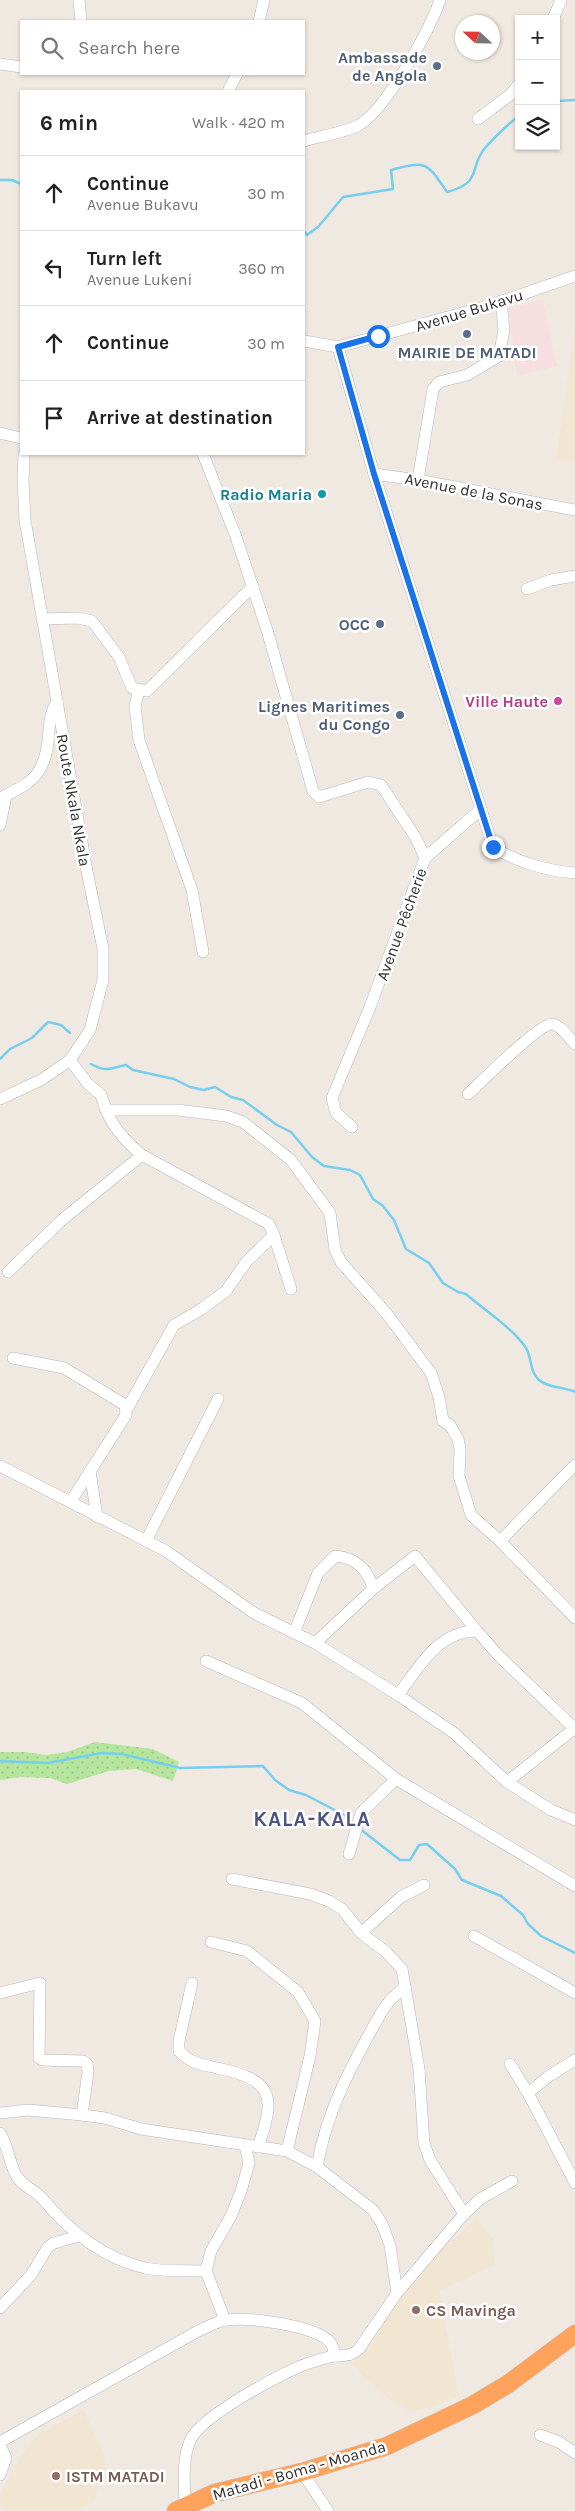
<!DOCTYPE html>
<meta charset="utf-8">
<style>
body{margin:0;font-family:Karla,sans-serif;background:#f2f2f2;color:#222}
.controls{position:absolute;right:15px;top:15px;display:grid;overflow:hidden;border-radius:0px;box-shadow:0 1px 4px #0004}
.controls button{width:45px;height:45px;display:grid;place-items:center;padding:0;border:0;border-bottom:1px solid #e0e0e0;background:#fff;color:#222;font:25px sans-serif}
.compass{position:absolute;left:455px;top:15px;width:45px;height:45px;border-radius:50%;background:#fff;box-shadow:0 1px 4px #0004;rotate:292deg}
.stop{position:absolute;width:15px;height:15px;margin:-11px;border:4px solid #1a73e8;border-radius:50%;background:#fff}
.stop.end{background:#1a73e8;border-color:#fff;box-shadow:0 1px 5px #0008}
.list{margin:0;padding:0;list-style:none}
h2{display:flex;justify-content:space-between;align-items:center;height:65px;margin:0;padding:0 20px;font-size:21px}
h2 small{font-size:16px;font-weight:400;color:#767676}
.list li{display:grid;grid-template-columns:32px 1fr auto;gap:15px;align-items:center;box-sizing:border-box;height:75px;padding:0 20px;border-top:1px solid #e0e0e0}
.list b{display:block;font-size:19px;white-space:nowrap}
.list p{margin:0;font-size:16px;white-space:nowrap;color:#767676}
.list em{font-size:16px;font-style:normal;color:#767676}
.icon{flex:none;width:28px;height:28px;fill:none;stroke:currentColor;stroke-width:2;stroke-linecap:round;stroke-linejoin:round}
.map{position:relative;flex:none;width:575px;height:2511px;overflow:hidden}
.search{position:absolute;background:#fff;box-shadow:0 1px 4px #0004;left:20px;top:20px;width:285px;height:55px;display:flex;align-items:center;gap:12px;box-sizing:border-box;padding:0 18px;border-radius:0px;color:#767676;font-size:19px}
.panel{position:absolute;background:#fff;box-shadow:0 1px 4px #0004;left:20px;top:90px;width:285px;height:365px;border-radius:0px}
.map>svg:first-child{display:block}
</style>
<div class="map">
<svg width="575" height="2511" viewBox="0 0 575 2511">
<defs>
<pattern id="grass-dots" width="8" height="8" patternUnits="userSpaceOnUse" patternTransform="scale(1.25)"><rect width="8" height="8" fill="#b6e59e"/><path d="M2 2h.1M6 6h.1" fill="none" stroke="#9dc588" stroke-width="1.8" stroke-linecap="round"/></pattern>
</defs>
<rect width="100%" height="100%" fill="#efe9e1"/>
<g fill="#f0e6d1">
<polygon points="575,329 575,462 556,459"/>
<polygon points="476,2219 493,2239 495,2264 439,2291 459,2396 436,2406 411,2412 392,2401 364,2377 353,2364 363,2344 403,2286"/>
<polygon points="83,2410 106,2458 93,2503 75,2511 5,2511 0,2501 0,2493 21,2457 38,2435"/>
</g>
<polygon fill="#f5dfe0" points="543,300 557,366 517,376 509,308"/>
<polygon fill="url(#grass-dots)" points="95,1742 153,1749 179,1762 173,1781 136,1769 109,1771 67,1784 50,1778 20,1777 0,1780 0,1752 25,1752 46,1755 67,1752"/>
<g fill="none" stroke-linecap="round" stroke-linejoin="round">
<g stroke="#75cff0" stroke-width="2.5">
<polyline points="556,101 575,100"/>
<polyline points="0,180 12,180 21,184"/>
<path d="M304 231 307 235 319 226 343 197 393 189 391 170C428 160 427 163 447 192 484 182 468 168 485 148 494 138 507 125 519 116"/>
<polyline points="0,1059 10,1049 32,1038 48,1022 61,1025 70,1033"/>
<path d="M91 1064C108 1073 109 1068 126 1065L133 1070 174 1079 190 1087 204 1090 215 1087 231 1097 243 1100 277 1125 291 1132 312 1157 324 1166 350 1170 360 1175 373 1199 383 1206 394 1220 406 1249 429 1263 443 1283 458 1292 466 1294C484 1310 513 1328 526 1348 532 1358 530 1373 539 1380 550 1389 563 1386 575 1392"/>
<polyline points="0,1761 47,1763 102,1753 122,1754 180,1768 263,1766 275,1780 289,1790 306,1795 348,1817"/>
<polyline points="359,1828 400,1860 410,1860 419,1845 427,1844 455,1869 462,1880 501,1896 523,1915 528,1924 541,1936 575,1953"/>
</g>
<g stroke="#b4b7c1" stroke-width="12">
<g id="minor">
<polyline points="79,0 81,21"/>
<polyline points="553,19 561,0"/>
<polyline points="259,21 264,0"/>
<polyline points="0,64 21,67"/>
<polyline points="228,91 237,74"/>
<polyline points="478,119 510,95 519,84"/>
<path d="M304 141C321 136 343 133 359 125 386 110 430 29 440 0"/>
<polyline points="304,341 338,347 488,306 575,276"/>
<path d="M338 347 374 474 493 847C516 862 548 871 575 873"/>
<polyline points="0,433 21,438"/>
<polyline points="203,454 235,534 267,630 313,791 319,797 368,782 381,785 416,838 425,858 370,1007 332,1098 336,1113 352,1127"/>
<polyline points="374,474 418,480 575,510"/>
<polyline points="418,480 433,389 439,382 467,375 499,356 504,330 501,301"/>
<polyline points="527,589 551,580 575,576"/>
<polyline points="42,619 78,618 92,621 119,657 132,688 147,691 253,586"/>
<polyline points="139,690 135,706 139,740 192,890 203,952"/>
<path d="M0 798C36 781 46 773 49 731 50 719 51 711 57 701"/>
<polyline points="0,825 6,795"/>
<polyline points="425,858 481,809"/>
<polyline points="70,1060 88,1084 101,1095 106,1110 178,1110 226,1116 243,1122 291,1160 330,1213 335,1250 341,1262 387,1314 431,1373 439,1397 443,1421 450,1425 458,1439 460,1449 459,1476 471,1515 500,1541 575,1618"/>
<path d="M468 1094C480 1083 540 1023 552 1024 561 1025 569 1038 575 1044"/>
<polyline points="0,1099 41,1080 70,1060 90,1030 103,980 103,949 87,871 25,520 23,481 24,454"/>
<path d="M104 1104C110 1124 126 1142 142 1155L269 1224 274 1235 291 1289"/>
<polyline points="8,1272 63,1219 142,1155"/>
<polyline points="13,1358 64,1368 125,1405 126,1415 71,1501"/>
<polyline points="127,1409 174,1325 200,1310 226,1291 247,1261 274,1235"/>
<polyline points="0,1466 166,1551 254,1613 315,1643 398,1695 454,1733 507,1782 551,1810 575,1820"/>
<polyline points="90,1471 97,1517"/>
<polyline points="146,1541 218,1399"/>
<polyline points="500,1541 575,1465"/>
<polyline points="373,1589 415,1556 477,1631"/>
<path d="M294 1633 318 1573 335 1556C356 1558 368 1569 373 1589L315 1643"/>
<polyline points="206,1661 302,1703 396,1779 575,1886"/>
<path d="M398 1695C419 1667 438 1631 477 1631L498 1655 575 1729"/>
<polyline points="507,1782 575,1728"/>
<polyline points="349,1854 361,1813 396,1779"/>
<polyline points="232,1879 310,1894 329,1901 342,1909 361,1933 385,1951 402,1969 419,2069 424,2143 430,2160 464,2214"/>
<polyline points="361,1933 401,1897 424,1885"/>
<polyline points="474,1936 575,1993"/>
<polyline points="211,1942 247,1951 298,1992 315,2021 310,2056 287,2151"/>
<path d="M192 1983 179 2041V2051C192 2064 200 2064 217 2068 274 2080 276 2096 258 2147"/>
<polyline points="0,1993 40,1983 39,2058 42,2060 83,2061 87,2064 88,2072 82,2115"/>
<polyline points="510,2064 528,2093 575,2183"/>
<polyline points="528,2093 549,2076 575,2060"/>
<path d="M0 2113 28 2110 82 2115 105 2118 141 2129 287 2151 317 2167 373 2210 382 2224 390 2245 397 2293 359 2349C350 2357 346 2355 335 2356 326 2357 317 2361 309 2363 284 2371 202 2416 191 2439 181 2459 185 2485 185 2507"/>
<path d="M0 2133C8 2146 9 2162 16 2175 22 2187 34 2189 42 2198 69 2231 103 2258 145 2268 164 2272 186 2270 206 2271"/>
<path d="M317 2167C327 2108 353 2063 382 2011L391 1999 405 1987"/>
<polyline points="397,2293 464,2214 480,2199 512,2181"/>
<polyline points="0,2308 31,2275 48,2247 54,2243 79,2236"/>
<polyline points="225,2320 206,2271 211,2251 231,2216 241,2191 249,2163 245,2145"/>
<polyline points="540,2435 559,2442 575,2453"/>
<path d="M0 2442 198 2331C206 2328 217 2321 226 2320 249 2317 314 2325 330 2342 333 2345 334 2351 335 2356"/>
<polyline points="0,2445 6,2458 0,2475"/>
<polyline points="302,2472 328,2511"/>
</g>
</g>
<g stroke="#c9c9c9" stroke-width="19">
<polyline id="highway" points="176,2511 215,2493 302,2472 387,2446 473,2405 508,2384 575,2334"/>
</g>
<use href="#minor" stroke="#fff" stroke-width="11"/>
<use href="#highway" stroke="#ffa35c" stroke-width="18"/>
</g>
<g fill="none" stroke-linecap="round" stroke-linejoin="round">
<polyline stroke="#1a73e8" stroke-width="6" points="378,336 338,347 374,474 493,847"/>
</g>
<g fill="#5c6f8a" stroke="#fff" stroke-width="2">
<circle cx="437" cy="66" r="5"/>
<circle cx="467" cy="334" r="5"/>
<circle cx="380" cy="624" r="5"/>
<circle cx="400" cy="715" r="5"/>
</g>
<circle fill="#0f9aa8" stroke="#fff" stroke-width="2" cx="322" cy="494" r="5"/>
<circle fill="#d1479c" stroke="#fff" stroke-width="2" cx="558" cy="701" r="5"/>
<g fill="#8d6e63" stroke="#fff" stroke-width="2">
<circle cx="416" cy="2310" r="5"/>
<circle cx="56" cy="2476" r="5"/>
</g>
<g text-anchor="middle" stroke-width="5" stroke-linejoin="round" paint-order="stroke">
<g font-size="16" font-weight="bold" fill="#4e5e75" stroke="#fff" text-anchor="end">
<text x="427" y="63">Ambassade<tspan x="427" dy="18">de Angola</tspan></text>
<text x="467" y="358" text-anchor="middle">MAIRIE DE MATADI</text>
<text x="370" y="630">OCC</text>
<text x="390" y="712">Lignes Maritimes<tspan x="390" dy="18">du Congo</tspan></text>
</g>
<g font-size="16" fill="#2e2e2e" stroke="#fff">
<text transform="translate(469 310) rotate(-17)" y="6">Avenue Bukavu</text>
<text transform="translate(474 491) rotate(11)" y="6">Avenue de la Sonas</text>
<text transform="translate(74 800) rotate(80)" y="6">Route Nkala Nkala</text>
<text transform="translate(401 924) rotate(-70)" y="6">Avenue Pêcherie</text>
<text transform="translate(299 2470) rotate(-16)" y="6">Matadi - Boma - Moanda</text>
</g>
<g font-size="16" font-weight="bold" fill="#0d838f" stroke="#fff" text-anchor="end">
<text x="312" y="500">Radio Maria</text>
</g>
<g font-size="16" font-weight="bold" fill="#b23c85" stroke="#fff" text-anchor="end">
<text x="548" y="707">Ville Haute</text>
</g>
<g font-size="16" font-weight="bold" fill="#785e54" stroke="#fff" text-anchor="start">
<text x="426" y="2316">CS Mavinga</text>
<text x="66" y="2482">ISTM MATADI</text>
</g>
<g font-size="21" font-weight="bold" letter-spacing="1" fill="#4d5680" stroke="#fff">
<text x="312" y="1826">KALA-KALA</text>
</g>
</g>
</svg>
<div class="controls">
<button>+</button>
<button>−</button>
<button><svg class="icon" aria-label="layers" viewBox="0 0 24 24"><path d="M12 4l9 5-9 5-9-5zM3 14l9 5 9-5"/></svg></button>
</div>
<svg class="compass" viewBox="-18 -18 36 36"><path d="M0-13l5 13h-10z" fill="#e53935"/><path d="M0 13l5-13h-10z" fill="#767676"/></svg>
<div class="stop" style="left:378px;top:336px"></div>
<div class="stop end" style="left:493px;top:847px"></div>
<div class="search"><svg class="icon" aria-label="search" viewBox="0 0 24 24"><circle cx="10" cy="10" r="6"/><path d="M15 15l6 6"/></svg>Search here</div>
<section class="panel">
<h2>6 min<small>Walk · 420 m</small></h2>
<ul class="list">
<li><svg class="icon" aria-label="ahead" viewBox="0 0 24 24"><path d="M12 20V5M6 11l6-6 6 6"/></svg><div><b>Continue</b><p>Avenue Bukavu</p></div><em>30 m</em></li>
<li><svg class="icon" aria-label="left" viewBox="0 0 24 24"><path d="M17 20v-9H6M10 6l-5 5 5 5"/></svg><div><b>Turn left</b><p>Avenue Lukeni</p></div><em>360 m</em></li>
<li><svg class="icon" aria-label="ahead" viewBox="0 0 24 24"><path d="M12 20V5M6 11l6-6 6 6"/></svg><div><b>Continue</b></div><em>30 m</em></li>
<li><svg class="icon" aria-label="arrive" viewBox="0 0 24 24"><path d="M6 21V4h12l-3 4 3 4H6"/></svg><div><b>Arrive at destination</b></div></li>
</ul>
</section>
</div>
